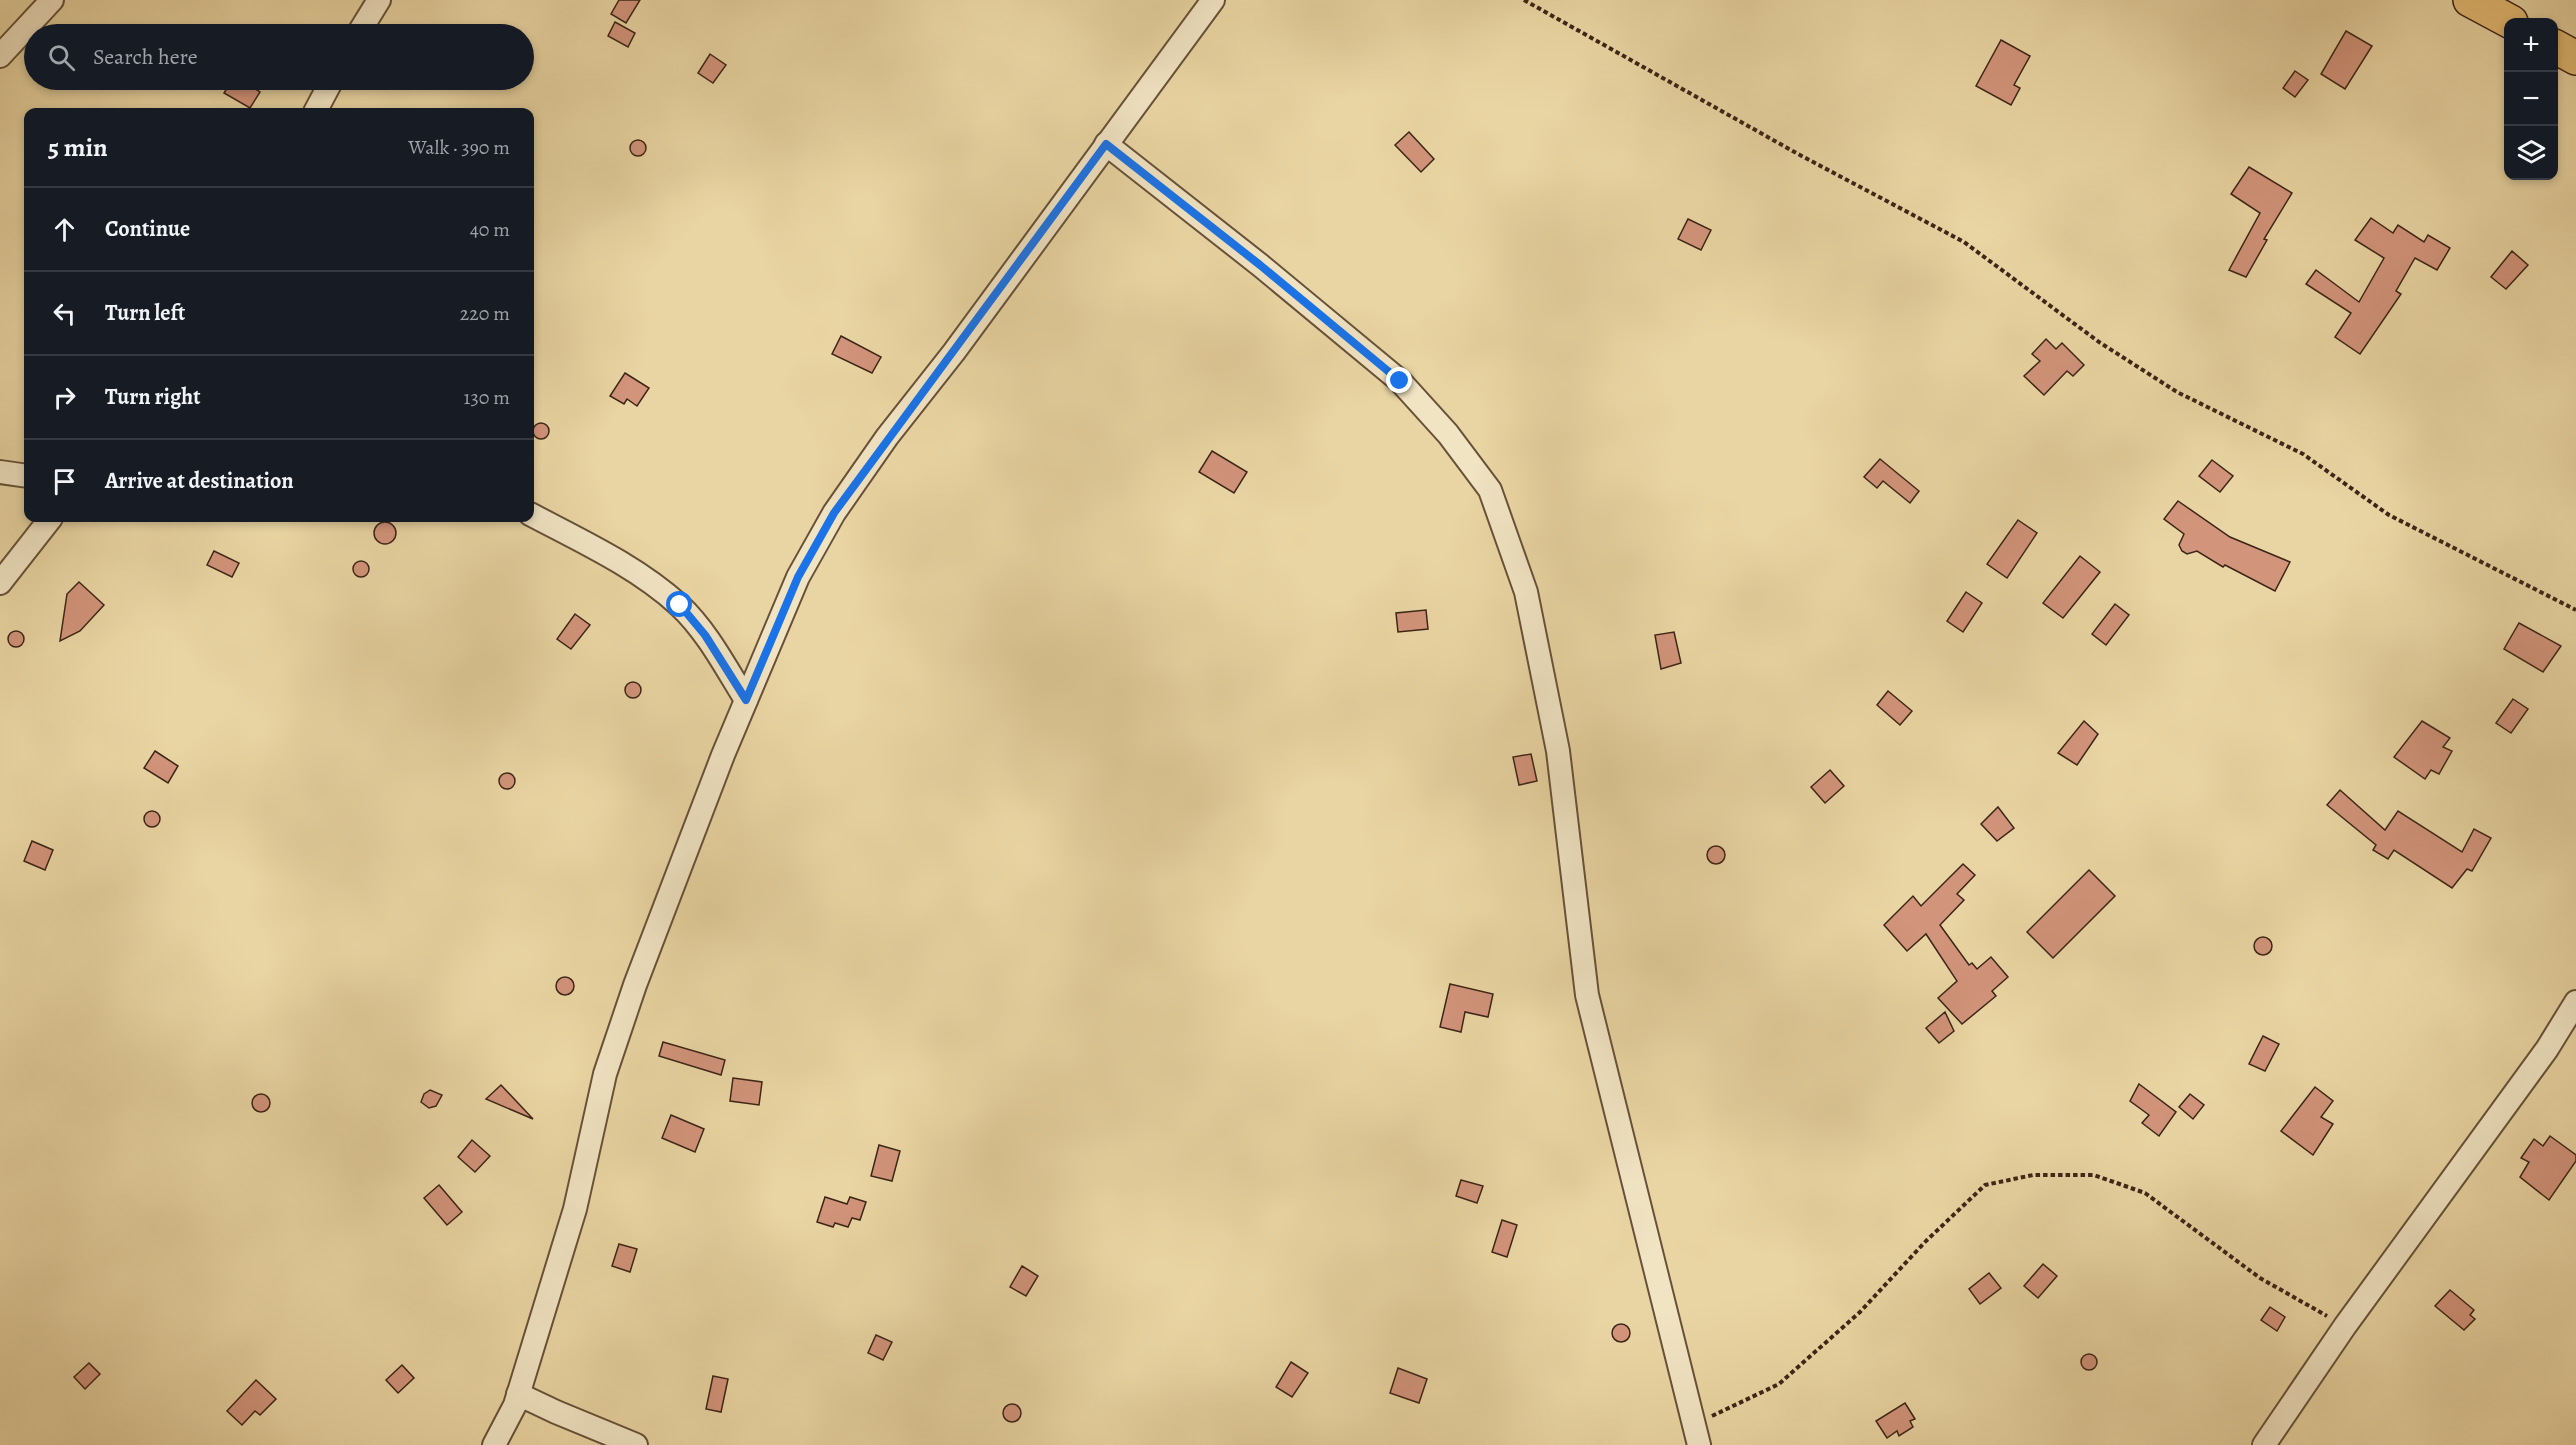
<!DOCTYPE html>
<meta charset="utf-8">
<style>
body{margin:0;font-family:Alegreya,serif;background:#242831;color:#f1f3f6}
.controls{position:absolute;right:18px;top:18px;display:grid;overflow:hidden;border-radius:12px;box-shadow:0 3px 9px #0003}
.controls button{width:54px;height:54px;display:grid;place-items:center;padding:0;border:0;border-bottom:2px solid #363941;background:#171b24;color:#f1f3f6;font:30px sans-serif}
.stop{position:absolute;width:18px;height:18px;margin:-14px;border:4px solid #1a73e8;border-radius:50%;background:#fff}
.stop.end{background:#1a73e8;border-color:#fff;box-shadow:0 2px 6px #0008}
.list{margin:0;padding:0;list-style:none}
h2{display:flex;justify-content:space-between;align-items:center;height:78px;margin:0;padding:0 24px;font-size:26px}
h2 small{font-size:20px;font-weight:400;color:#9ea1a6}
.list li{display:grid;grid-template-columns:39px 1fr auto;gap:18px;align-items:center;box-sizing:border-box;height:84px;padding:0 24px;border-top:2px solid #363941}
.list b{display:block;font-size:22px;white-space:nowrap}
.list em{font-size:20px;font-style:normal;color:#9ea1a6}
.icon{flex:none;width:33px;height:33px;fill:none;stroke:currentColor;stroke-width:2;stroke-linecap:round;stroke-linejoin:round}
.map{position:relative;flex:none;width:2576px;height:1445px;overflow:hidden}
.search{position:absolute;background:#171b24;box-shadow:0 3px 9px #0003;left:24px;top:24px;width:510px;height:66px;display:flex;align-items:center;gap:15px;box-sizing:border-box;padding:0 21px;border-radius:33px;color:#9ea1a6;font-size:22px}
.panel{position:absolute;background:#171b24;box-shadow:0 3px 9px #0003;left:24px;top:108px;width:510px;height:414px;border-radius:12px}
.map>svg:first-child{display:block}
</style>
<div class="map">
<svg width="2576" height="1445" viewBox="0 0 2576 1445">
<rect width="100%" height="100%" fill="#e9d5a3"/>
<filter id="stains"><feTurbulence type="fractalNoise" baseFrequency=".00333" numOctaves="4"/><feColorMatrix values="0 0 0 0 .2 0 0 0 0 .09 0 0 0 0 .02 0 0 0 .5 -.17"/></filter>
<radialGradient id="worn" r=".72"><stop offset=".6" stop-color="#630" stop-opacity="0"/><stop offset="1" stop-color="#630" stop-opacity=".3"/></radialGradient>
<g fill="#d2947b" stroke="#3c2516" stroke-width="1.5">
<polygon points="619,0 640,0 626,23 611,14"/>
<polygon points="615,22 635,33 628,47 608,36"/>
<polygon points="2346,31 2372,46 2345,89 2321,74"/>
<polygon points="2001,40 2030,56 2014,85 2020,88 2011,105 1976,86"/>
<polygon points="710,54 726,65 713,83 698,73"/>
<polygon points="2295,71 2308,80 2295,97 2283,88"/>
<polygon points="232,80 242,80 260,92 250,108 224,93"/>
<polygon points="1409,132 1434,159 1421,172 1395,145"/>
<circle cx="638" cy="148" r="8"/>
<polygon points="2249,167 2292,193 2264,239 2267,240 2246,277 2229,270 2260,213 2231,194"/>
<polygon points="2371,218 2393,233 2398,225 2424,242 2428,235 2450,248 2437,270 2415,258 2396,291 2401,294 2360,354 2335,337 2351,313 2306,284 2316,270 2359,302 2384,258 2355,240"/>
<polygon points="1688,219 1711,230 1701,250 1678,239"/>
<polygon points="2512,251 2528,265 2506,289 2491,277"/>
<polygon points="841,336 881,357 872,373 832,354"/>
<polygon points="2046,339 2056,349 2062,343 2084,365 2073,376 2067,371 2044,395 2024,376 2040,361 2032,354"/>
<polygon points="625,373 649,388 637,406 627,399 624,404 610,396"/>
<circle cx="541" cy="431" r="8"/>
<polygon points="1212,451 1247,472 1234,493 1199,472"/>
<polygon points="1880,459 1919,491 1910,503 1883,481 1877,488 1864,477"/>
<polygon points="2212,460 2233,476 2220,492 2199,476"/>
<polygon points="2178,501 2230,537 2290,562 2275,591 2225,565 2223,567 2197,551 2187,554 2182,551 2179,545 2184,534 2164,519"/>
<polygon points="2018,520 2037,533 2007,578 1987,564"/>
<circle cx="385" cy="533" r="11"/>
<polygon points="214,551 239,563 232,577 207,565"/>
<polygon points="2080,556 2100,572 2063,618 2043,603"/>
<circle cx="361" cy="569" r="8"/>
<polygon points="79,582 104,605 80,631 60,641 67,594"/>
<polygon points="1966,592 1982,603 1963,632 1947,621"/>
<polygon points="2115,604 2129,615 2106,645 2092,634"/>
<polygon points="1426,610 1428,629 1398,632 1396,613"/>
<polygon points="575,614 590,625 571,649 557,639"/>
<polygon points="2519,623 2561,646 2543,672 2504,649"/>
<circle cx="16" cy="639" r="8"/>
<polygon points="1674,632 1681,663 1661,669 1655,635"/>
<circle cx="633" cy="690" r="8"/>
<polygon points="1888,691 1912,711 1900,725 1877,705"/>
<polygon points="2513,699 2528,709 2511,733 2496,723"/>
<polygon points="2084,721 2098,734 2077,765 2058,753"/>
<polygon points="2422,721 2450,738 2443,747 2452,751 2439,774 2431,770 2425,779 2394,757"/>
<polygon points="155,751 178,766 168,783 144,768"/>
<polygon points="1531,754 1537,781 1519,785 1513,757"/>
<polygon points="1830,770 1844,786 1825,803 1811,787"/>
<circle cx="507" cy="781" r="8"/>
<polygon points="2340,790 2385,830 2398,811 2462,852 2474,829 2491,838 2472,871 2467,869 2452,888 2394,850 2388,859 2373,850 2376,845 2327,805"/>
<polygon points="1998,807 2014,828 1997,841 1981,824"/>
<circle cx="152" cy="819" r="8"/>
<polygon points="32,841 53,850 45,870 24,861"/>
<circle cx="1716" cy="855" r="9"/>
<polygon points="1963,864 1975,875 1957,894 1964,900 1940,925 1969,965 1972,963 1977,969 1991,957 2008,977 1992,991 1996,996 1962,1024 1938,998 1957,981 1926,934 1907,951 1884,925 1913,896 1921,906"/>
<polygon points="2089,870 2115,896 2053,958 2027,932"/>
<circle cx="2263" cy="946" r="9"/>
<circle cx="565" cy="986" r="9"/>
<polygon points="1450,984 1493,994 1488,1017 1465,1012 1461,1032 1440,1027"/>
<polygon points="1945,1012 1954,1031 1939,1043 1926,1028"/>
<polygon points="2263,1036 2279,1044 2265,1071 2249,1064"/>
<polygon points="663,1042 725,1060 721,1075 659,1056"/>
<polygon points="733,1078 762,1082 759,1105 730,1101"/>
<polygon points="2139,1084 2176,1112 2159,1136 2142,1123 2149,1115 2130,1101"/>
<polygon points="501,1085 533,1119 486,1099"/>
<polygon points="2315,1087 2333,1101 2321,1117 2333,1124 2313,1155 2281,1131"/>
<polygon points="430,1090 442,1095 436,1106 429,1108 421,1102 424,1094"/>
<polygon points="2190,1094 2204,1105 2193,1119 2179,1107"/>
<circle cx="261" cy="1103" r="9"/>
<polygon points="671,1115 704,1129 695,1152 662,1138"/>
<polygon points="2550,1136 2576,1155 2576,1161 2549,1200 2520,1177 2529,1162 2521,1158 2534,1139 2543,1146"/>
<polygon points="472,1140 490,1156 475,1172 458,1157"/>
<polygon points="879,1145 900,1151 892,1181 871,1176"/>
<polygon points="1461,1180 1483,1186 1477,1203 1456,1196"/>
<polygon points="439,1185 462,1212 447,1225 424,1198"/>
<polygon points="825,1197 847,1204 850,1197 866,1202 860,1220 852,1218 848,1227 835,1223 833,1227 817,1222"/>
<polygon points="1502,1220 1517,1225 1507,1257 1492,1252"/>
<polygon points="619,1244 637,1249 630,1272 612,1266"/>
<polygon points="2043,1264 2057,1276 2038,1298 2024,1286"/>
<polygon points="1022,1266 1038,1276 1026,1296 1010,1287"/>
<polygon points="1989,1273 2001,1288 1980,1304 1969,1289"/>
<polygon points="2450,1290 2474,1310 2470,1315 2475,1319 2464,1330 2435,1306"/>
<polygon points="2270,1307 2285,1317 2277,1331 2261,1320"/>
<circle cx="1621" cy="1333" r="9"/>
<polygon points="876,1335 892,1342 883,1360 868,1353"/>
<circle cx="2089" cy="1362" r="8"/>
<polygon points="1291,1362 1308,1373 1292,1397 1276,1387"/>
<polygon points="89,1363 100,1374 85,1389 74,1377"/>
<polygon points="402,1365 414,1378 398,1393 386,1380"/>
<polygon points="1398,1368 1427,1379 1419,1403 1390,1393"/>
<polygon points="713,1376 728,1379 721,1412 706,1409"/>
<polygon points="256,1380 276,1399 260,1415 255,1411 242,1425 227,1411"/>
<polygon points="1905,1403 1915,1419 1910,1421 1913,1427 1899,1436 1897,1431 1887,1438 1876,1421"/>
<circle cx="1012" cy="1413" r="9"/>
</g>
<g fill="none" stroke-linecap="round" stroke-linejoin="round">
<g stroke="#675139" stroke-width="26">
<g id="minor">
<polyline points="358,34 379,0"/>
<polyline points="0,56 52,0"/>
<polyline points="315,112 332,80"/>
<polyline points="1106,144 1260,265 1400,381 1448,434 1490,490 1526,592 1558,751 1587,995 1699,1445"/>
<polyline points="0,472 28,476"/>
<path d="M530 514C581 541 636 566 679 605 707 631 726 668 746 700"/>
<polyline points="0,583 51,518"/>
<polyline points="518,1394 556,1412 636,1445"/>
<polyline points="494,1445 515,1405 575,1209 605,1074 635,985 723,755 798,577 834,513 887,437 954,352 1213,0"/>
<polyline points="2264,1445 2345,1326 2547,1049 2576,1002"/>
</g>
</g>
<g stroke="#3c2516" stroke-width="36">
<g id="primary">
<polyline points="2470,0 2511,22"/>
<polyline points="2554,46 2576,58"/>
</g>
</g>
<g stroke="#3c2516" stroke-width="4" stroke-dasharray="4.5 3" stroke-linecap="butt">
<polyline points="1524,0 1798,154 1964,242 2099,342 2177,392 2303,454 2389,515 2576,610"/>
<polyline points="1712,1416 1779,1384 1860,1312 1926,1241 1985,1185 2033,1175 2094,1175 2145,1193 2260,1278 2327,1316"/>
</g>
<use href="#minor" stroke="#f1e4c3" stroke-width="22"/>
<use href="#primary" stroke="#e4ba72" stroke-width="33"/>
</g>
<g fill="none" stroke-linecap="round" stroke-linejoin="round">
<polyline stroke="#1a73e8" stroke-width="8" points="680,605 705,635 746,700 798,577 834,513 1106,144 1260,265 1400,381"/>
</g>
<rect width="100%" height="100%" filter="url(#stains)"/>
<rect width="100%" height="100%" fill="url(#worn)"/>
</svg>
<div class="controls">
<button>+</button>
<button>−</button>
<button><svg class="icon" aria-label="layers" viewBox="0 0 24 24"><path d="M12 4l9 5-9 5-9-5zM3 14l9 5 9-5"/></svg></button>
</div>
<div class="stop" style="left:680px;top:605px"></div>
<div class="stop end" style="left:1400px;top:381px"></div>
<div class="search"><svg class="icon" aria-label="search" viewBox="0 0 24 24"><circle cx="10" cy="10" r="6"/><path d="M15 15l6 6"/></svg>Search here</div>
<section class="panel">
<h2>5 min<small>Walk · 390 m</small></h2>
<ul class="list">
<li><svg class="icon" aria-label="ahead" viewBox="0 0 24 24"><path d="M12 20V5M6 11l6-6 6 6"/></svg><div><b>Continue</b></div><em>40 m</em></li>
<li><svg class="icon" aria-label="left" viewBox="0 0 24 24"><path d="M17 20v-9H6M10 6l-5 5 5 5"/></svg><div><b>Turn left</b></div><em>220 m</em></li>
<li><svg class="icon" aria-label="right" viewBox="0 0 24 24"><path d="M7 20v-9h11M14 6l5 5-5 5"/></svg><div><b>Turn right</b></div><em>130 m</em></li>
<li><svg class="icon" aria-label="arrive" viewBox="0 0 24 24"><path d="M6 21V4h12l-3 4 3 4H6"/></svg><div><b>Arrive at destination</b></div></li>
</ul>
</section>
</div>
